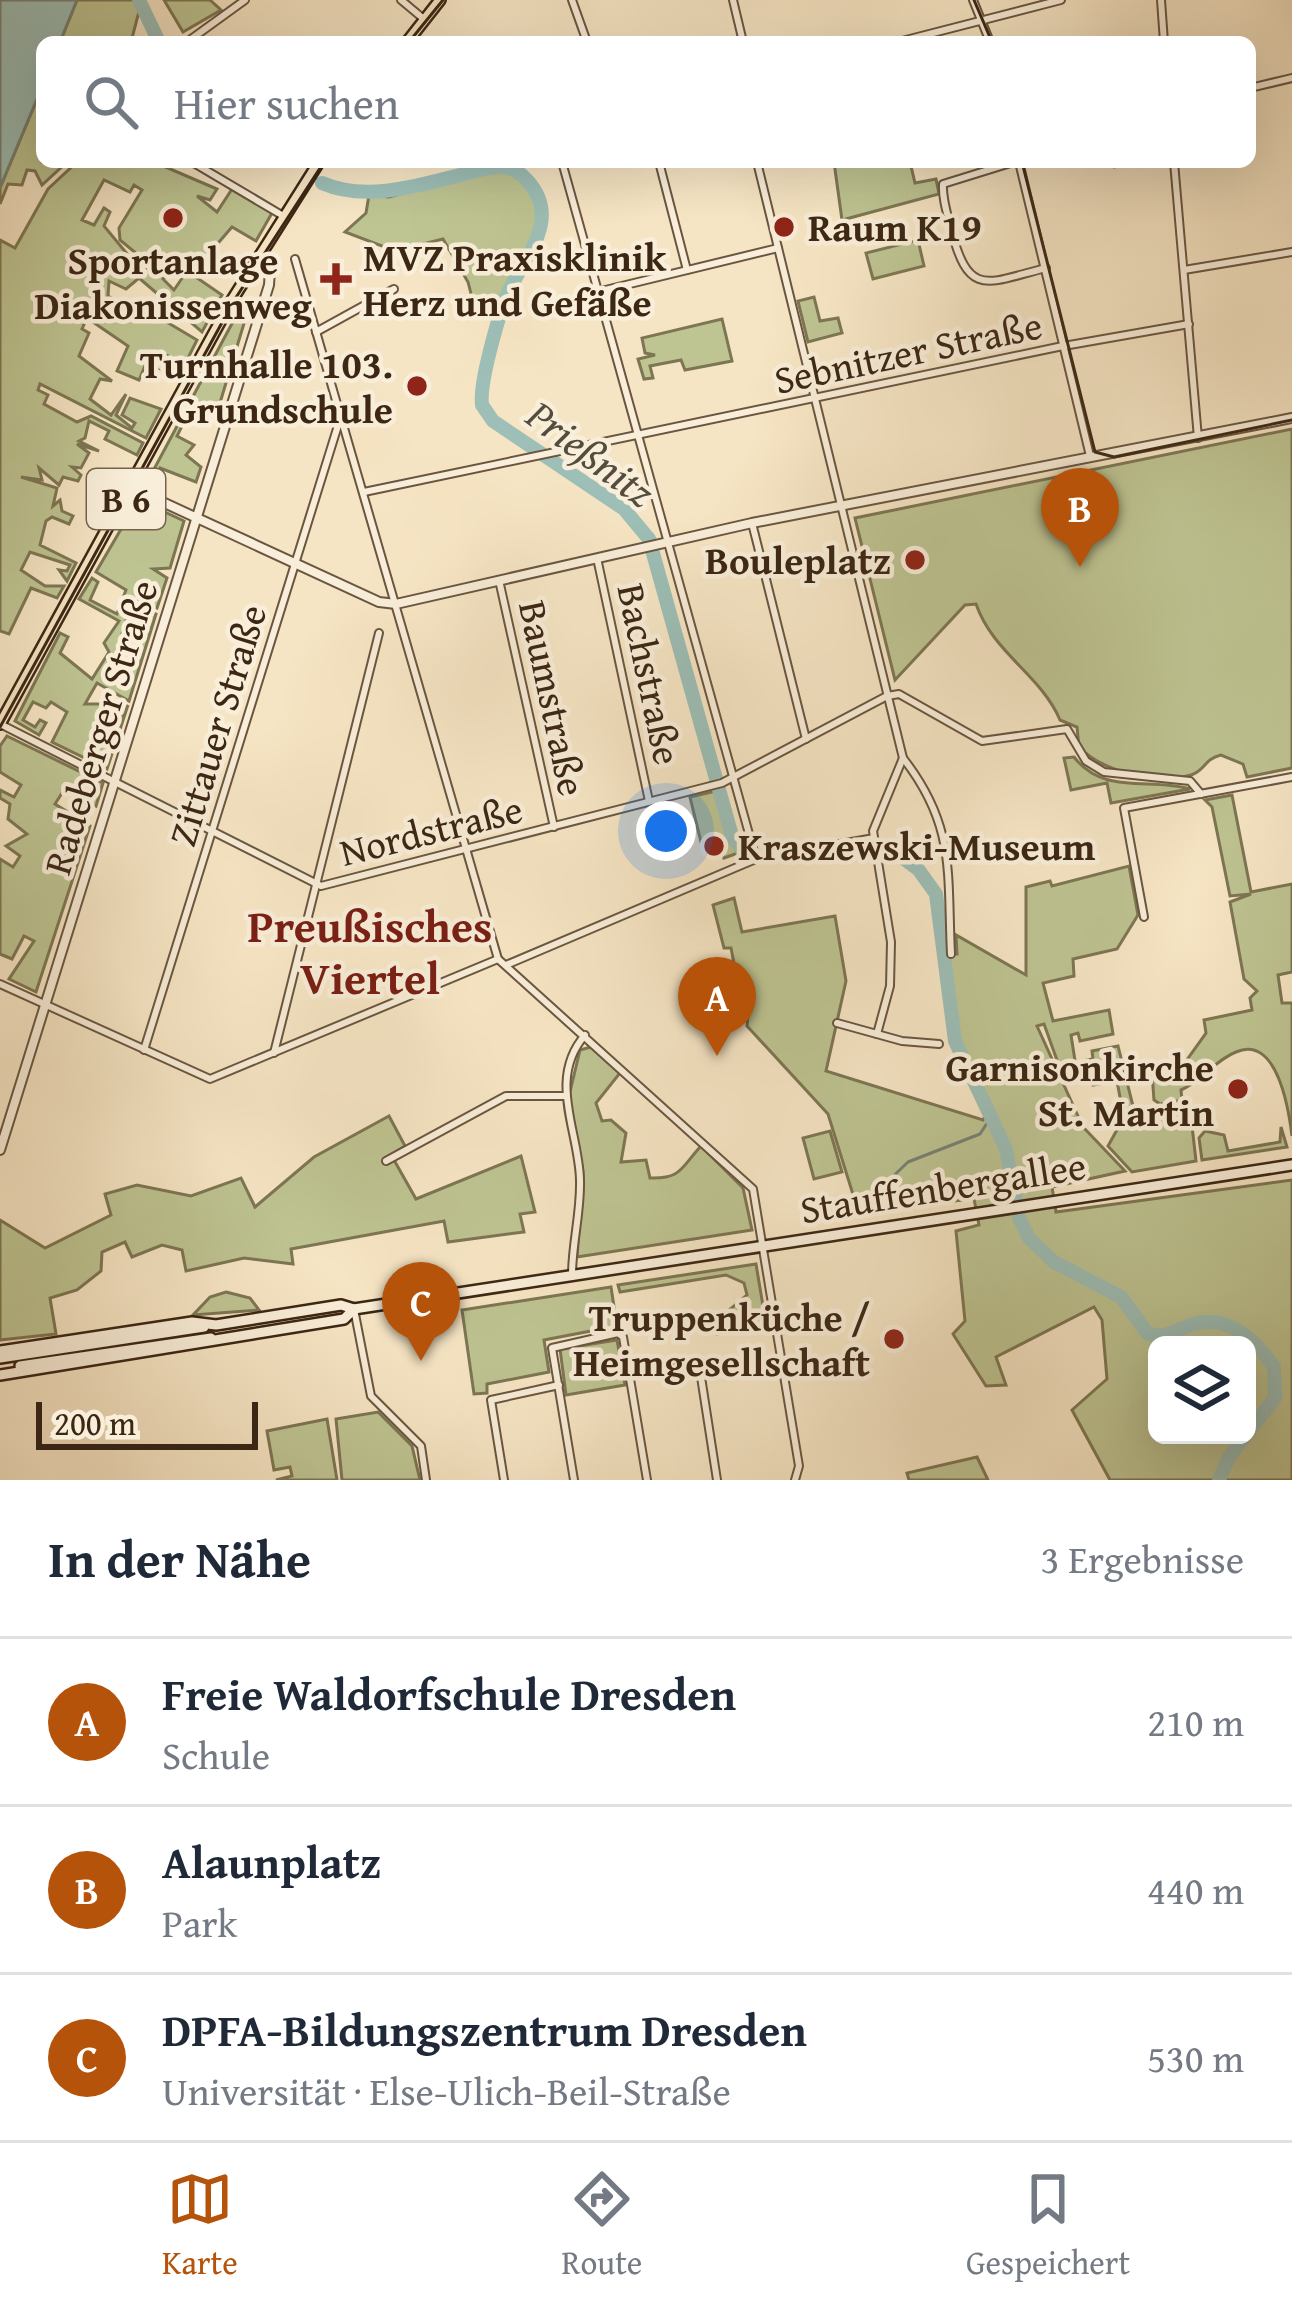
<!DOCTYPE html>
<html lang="de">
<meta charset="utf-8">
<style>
body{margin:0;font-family:"Gentium Book Plus",serif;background:#f6f6f7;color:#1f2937}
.controls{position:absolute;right:36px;bottom:36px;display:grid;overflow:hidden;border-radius:18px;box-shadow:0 12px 48px #0002}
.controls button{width:108px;height:108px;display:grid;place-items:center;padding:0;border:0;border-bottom:3px solid #e0e1e3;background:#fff;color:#1f2937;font:60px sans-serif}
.scale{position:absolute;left:36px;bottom:30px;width:222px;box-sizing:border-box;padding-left:12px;border:6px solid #3c2714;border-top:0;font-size:33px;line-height:42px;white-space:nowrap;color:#3c2714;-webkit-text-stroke:9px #f9eed9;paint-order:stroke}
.you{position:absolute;left:666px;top:831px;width:42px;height:42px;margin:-30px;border:9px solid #fff;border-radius:50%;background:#1a73e8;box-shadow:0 0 0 18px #1a73e833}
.badge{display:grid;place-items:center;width:78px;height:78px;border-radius:50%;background:#b45309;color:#fff;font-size:39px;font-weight:700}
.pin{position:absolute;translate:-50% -99px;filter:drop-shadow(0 3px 6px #0008)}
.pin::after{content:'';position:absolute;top:63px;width:42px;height:36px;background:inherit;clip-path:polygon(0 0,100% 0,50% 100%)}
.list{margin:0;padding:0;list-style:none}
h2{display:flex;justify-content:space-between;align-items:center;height:156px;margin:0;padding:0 48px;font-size:51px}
h2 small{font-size:39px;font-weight:400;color:#747a83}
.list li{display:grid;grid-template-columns:78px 1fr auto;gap:36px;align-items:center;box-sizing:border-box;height:168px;padding:0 48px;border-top:3px solid #e0e1e3}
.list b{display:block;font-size:45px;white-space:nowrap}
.list p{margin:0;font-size:39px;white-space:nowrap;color:#747a83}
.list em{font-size:39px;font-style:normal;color:#747a83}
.icon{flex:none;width:66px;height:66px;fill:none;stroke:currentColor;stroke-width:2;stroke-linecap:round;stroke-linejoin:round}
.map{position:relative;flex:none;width:1292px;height:1480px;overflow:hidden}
.search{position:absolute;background:#fff;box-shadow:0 12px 48px #0002;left:36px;right:36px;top:36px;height:132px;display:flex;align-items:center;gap:30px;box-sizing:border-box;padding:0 42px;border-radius:18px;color:#747a83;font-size:45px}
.sheet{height:660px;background:#fff}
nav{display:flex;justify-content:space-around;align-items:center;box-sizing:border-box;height:168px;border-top:3px solid #e0e1e3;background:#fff;font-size:33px;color:#747a83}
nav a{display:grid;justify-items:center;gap:6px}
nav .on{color:#b45309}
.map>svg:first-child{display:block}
</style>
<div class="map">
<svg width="1292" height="1480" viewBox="0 0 1292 1480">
<rect width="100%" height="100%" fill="#f6e5c4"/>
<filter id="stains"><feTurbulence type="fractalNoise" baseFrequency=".00167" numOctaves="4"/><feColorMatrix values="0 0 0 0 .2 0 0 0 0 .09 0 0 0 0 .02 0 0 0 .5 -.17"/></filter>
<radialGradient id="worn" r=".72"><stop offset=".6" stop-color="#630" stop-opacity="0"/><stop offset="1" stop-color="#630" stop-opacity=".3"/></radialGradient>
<g fill="#bec492" stroke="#7d7653" stroke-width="3" fill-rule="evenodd">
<polygon points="77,0 142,0 131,42 60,42"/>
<polygon points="164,0 210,0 221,10 183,32"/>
<polygon points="42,87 42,162 67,162 42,185 35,171 27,170 22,185 8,184 0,204 0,188"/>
<polygon points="77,162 154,162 217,189 210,200 197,196 217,212 232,189 272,213 256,241 232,227 200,264 187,259 154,268 120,240 119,228 142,190 134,185 130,192 104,180 82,220 94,225 104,208 110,212 104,226 138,267 170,271 163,279 174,290 187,271 222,295 202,332 139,278 126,289 109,281 108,296 124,305 128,299 197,340 185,364 158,351 152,362 157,368 145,366 139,380 117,371 128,346 87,318 82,329 89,333 79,356 112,381 100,379 90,399 111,415 126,394 116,415 132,428 135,423 122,415 130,398 161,409 146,438 40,384 38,390 48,395 44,404 77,422 91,416 143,443 137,455 105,439 109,431 89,421 85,438 79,441 99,451 77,444 89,453 81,468 72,467 81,475 78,481 63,477 59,485 39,468 42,480 21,477 57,488 53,506 60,500 62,511 73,516 69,524 52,517 46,521 40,545 76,563 67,581 59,570 67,571 70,565 30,552 21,570 45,586 64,586 57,598 31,588 9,634 0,631 0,240 15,248 48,189"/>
<polygon points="834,162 910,162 915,183 936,179 939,194 842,220"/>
<path d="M497 168C576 177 522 303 477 317L468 282 443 239 395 251 345 232 366 213 369 195 389 197Z"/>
<polygon points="918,240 924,266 873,279 866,253"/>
<polygon points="814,297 820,321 838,318 842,333 808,342 798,301"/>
<polygon points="243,303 249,307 216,416 201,408 197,413 190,410 177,436 194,445 186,455 201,467 196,482 160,468 150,488 145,486"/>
<polygon points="722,319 732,361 685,370 681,360 650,366 653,378 644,379 638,359 655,355 645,353 642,338"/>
<path d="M1292 429V768L1247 777 1243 764 1221 755C1204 759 1205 771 1191 775 1157 785 1103 772 1079 747L1077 727 1060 720C1041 675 993 653 976 604L965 605 895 680 855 518Z"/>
<polygon points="138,500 137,512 145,516 152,506 184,521 170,568 153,569 167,578 157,608 132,600 116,654 133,663 149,611 156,614 129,701 97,683 85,704 108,704 104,717 118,721 128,705 107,769 52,742 67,712 51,702 46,708 33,702 23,720 35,727 40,720 46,723 39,735 15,721 60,633 68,637 60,653 92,679 109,652 104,643 119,621 79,599 92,578 98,582 90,600 117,614 126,590 96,572"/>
<polygon points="7,736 103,783 96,806 64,790 55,804 90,826 36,992 9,979 34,941 24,936 12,959 0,954 0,859 13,867 20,856 6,846 27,834 8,819 10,804 0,798 0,790 14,797 21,785 0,772 0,746"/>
<path d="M1074 757C1104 796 1150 777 1190 789L1111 803 1107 783 1071 790 1064 758Z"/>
<polygon points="716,791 729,838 741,852 724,858 719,839 701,842 690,797"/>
<path d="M1232 795 1251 892 1292 884V972L1278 975 1282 1003H1292V1136C1289 1112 1278 1034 1236 1052 1215 1060 1200 1082 1181 1090L1182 1100 1160 1104 1154 1100 1152 1073 1186 1061 1206 1033 1204 1020 1252 1010 1250 998 1257 991 1244 979 1230 902 1251 894 1230 896 1212 807 1205 800Z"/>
<path d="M1129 866 1138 915 1117 949 1073 959 1074 976 1043 983 1053 1021 1109 1010 1113 1034 1080 1041 1078 1033 1071 1035 1078 1080 1062 1074 1044 1024 1037 1026 1083 1127 1125 1171 1052 1187 1056 1212 1292 1180V1480H1110L1072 1410 1107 1379 1102 1320 1094 1307 996 1357 1006 1385 986 1386 953 1334 965 1321 956 1231 979 1225 974 1199 881 1208 878 1194 855 1201 828 1114 747 1026 750 990 738 984 731 948H724L713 905 734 898 742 932 835 916 846 981 826 1071 983 1120 988 1111 950 1039 940 954H957L956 935 1026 975V887L1050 881 1052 886ZM1157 1345H1247V1435H1157Z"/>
<polygon points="1118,1046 1133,1106 1157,1111 1183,1107 1185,1117 1191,1117 1196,1161 1132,1172 1108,1146 1118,1128 1114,1111 1122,1108 1117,1081 1093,1085 1087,1060 1093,1059 1092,1051"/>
<path d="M591 1047 620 1073 596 1103 602 1121 611 1120 626 1133 621 1162 646 1160 650 1178C681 1179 680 1169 701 1146L743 1188 752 1230 577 1257 583 1172 569 1096 580 1050Z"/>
<polygon points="389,1116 405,1146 384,1159 388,1163 394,1160 416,1199 521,1156 535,1212 520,1214 524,1232 448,1242 444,1221 291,1249 293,1264 244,1258 186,1271 182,1250 162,1245 132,1257 125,1242 102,1252 101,1271 77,1290 50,1298 56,1334 0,1340 0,1220 45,1248 111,1215 105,1194 137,1185 191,1196 241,1178 255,1207 314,1157"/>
<polygon points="1281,1127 1287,1147 1202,1160 1199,1138 1205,1131 1224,1135 1228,1151 1280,1142"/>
<polygon points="830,1131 842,1172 814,1179 803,1138"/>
<polygon points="756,1264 766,1324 717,1334 714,1323 747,1295 744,1283 726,1275 620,1292 618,1285"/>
<polygon points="611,1287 617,1326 544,1340 549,1372 487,1384 487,1393 474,1394 462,1310"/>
<polygon points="226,1292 250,1298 259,1310 193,1315 210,1297"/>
<polygon points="617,1340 625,1385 566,1395 560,1349"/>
<polygon points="378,1412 412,1446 420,1480 342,1480 336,1419"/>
<polygon points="327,1419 337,1480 276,1480 292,1476 290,1467 274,1470 267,1431"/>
<polygon points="977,1457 988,1480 909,1480 907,1473"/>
</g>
<polygon fill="#9dbfb7" stroke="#768276" stroke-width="3" points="0,0 77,0 60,42 42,42 42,87 0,188"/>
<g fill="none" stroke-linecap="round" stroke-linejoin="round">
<g stroke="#768276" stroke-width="3">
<polyline points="1114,167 1135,162"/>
<polyline points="880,1189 908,1162 980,1134 993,1114"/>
</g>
<g stroke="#9dbfb7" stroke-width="14">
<polyline points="139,0 159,42"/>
<path d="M322 183C372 205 434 180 485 169 502 165 515 166 527 180 564 220 522 259 506 297 498 319 479 383 482 405L493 421 624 509 649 539 732 836 742 850"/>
<path d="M895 852 918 869 936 894 955 1041 1006 1149 1019 1218 1029 1238 1054 1262 1121 1297 1148 1334C1167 1339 1177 1329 1194 1324 1230 1314 1256 1341 1274 1367L1275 1398 1229 1457 1219 1480"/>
</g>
<g stroke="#6a5640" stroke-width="10">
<g id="minor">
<polyline points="401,0 425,20"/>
<polyline points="572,0 587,42"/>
<polyline points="733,0 743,42"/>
<polyline points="973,0 990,42"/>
<polyline points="1161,0 1164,42"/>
<polyline points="187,42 245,0"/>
<polyline points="898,42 1061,0"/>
<polyline points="1250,88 1292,78"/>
<polyline points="192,162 285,217"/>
<polyline points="562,162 756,859"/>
<polyline points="659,162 687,270"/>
<path d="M757 162 903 758C956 826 947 872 951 954"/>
<path d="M1014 162 943 184C942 200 948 216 952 232 969 299 989 282 1046 268"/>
<polyline points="1019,162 1090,456"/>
<polyline points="1174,162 1198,438"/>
<polyline points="295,259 498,959 753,1189 799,1466 795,1480"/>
<polyline points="1184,270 1292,252"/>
<polyline points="597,292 778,248"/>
<polyline points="316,332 394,289"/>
<polyline points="364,492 1058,347 1189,324"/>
<polyline points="752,523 806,739"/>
<polyline points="597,558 649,801"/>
<polyline points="499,580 554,827"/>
<polyline points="887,696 899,694 982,741 1067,729 1086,761 1104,772 1190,781 1201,794"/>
<polyline points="0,724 321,886 722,783 887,696"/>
<polyline points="1144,917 1124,808 1292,777"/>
<polyline points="506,965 756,859 874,838"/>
<polyline points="0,984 210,1079 498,959"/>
<polyline points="837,1023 902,1041 939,1044"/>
<polyline points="877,1034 890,986 891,942 873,831 903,758"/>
<polyline points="144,1050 340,419"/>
<polyline points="274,1053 379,633"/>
<polyline points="386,1161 506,1096 564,1096"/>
<path d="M572 1275C572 1243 581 1213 580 1180 579 1131 547 1079 585 1035"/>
<polyline points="354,1309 371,1396 421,1446 426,1480"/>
<polyline points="630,1374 699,1364 717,1480"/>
<polyline points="504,1480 491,1400 559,1385"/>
<polyline points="574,1480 552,1348 618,1333 623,1337 647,1480"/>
</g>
</g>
<g stroke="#6a5640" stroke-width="12">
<g id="tertiary">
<polyline points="132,488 379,602 396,604 752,523 1292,418"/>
<polyline points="0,1150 269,285 270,270 261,254"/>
</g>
</g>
<g stroke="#3c2714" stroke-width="14">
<g id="secondary">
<polyline points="0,1351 192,1322 216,1325 341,1305 354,1309 1292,1165"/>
<polyline points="0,1358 204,1327"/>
<polyline points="20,1366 211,1338"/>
<polyline points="0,1375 344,1319 354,1309"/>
</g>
</g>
<g stroke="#3c2714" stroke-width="14">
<g id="primary">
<polyline points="407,42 440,0"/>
<polyline points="0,724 232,300 319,162"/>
</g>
</g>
<use href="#minor" stroke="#f9eed9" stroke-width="6"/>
<use href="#tertiary" stroke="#f9eed9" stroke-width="8"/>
<use href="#secondary" stroke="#f9eed9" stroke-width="9"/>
<use href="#primary" stroke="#f6e5c4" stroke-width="9"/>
<g stroke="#3c2714" stroke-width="3">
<polyline points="974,0 992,42"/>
<polyline points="409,42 443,0"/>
<polyline points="1022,162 1095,452 1114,457 1292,420"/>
<polyline points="0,727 235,299 324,162"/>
</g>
</g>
<g fill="#8f2418" stroke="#f9eed9" stroke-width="4.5">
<circle cx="173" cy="218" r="12"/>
<circle cx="784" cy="227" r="12"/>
<path d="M330 261h12v12h12v12h-12v12h-12v-12h-12v-12h12z"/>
<circle cx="417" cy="386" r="12"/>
<circle cx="915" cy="560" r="12"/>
<circle cx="714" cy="846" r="12"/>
<circle cx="1238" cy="1089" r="12"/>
<circle cx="894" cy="1339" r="12"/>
</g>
<g text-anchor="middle" stroke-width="9" stroke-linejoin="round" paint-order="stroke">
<rect fill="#f9eed9" stroke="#75634f" stroke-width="3" x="87" y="469" width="78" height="60" rx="9"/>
<g font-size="36" font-weight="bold" fill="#3c2714">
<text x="126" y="512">B 6</text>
</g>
<g font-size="39" font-weight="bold" fill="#3c2714" stroke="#f9eed9" text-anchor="end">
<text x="808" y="241" text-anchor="start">Raum K19</text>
<text x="363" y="271" text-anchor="start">MVZ Praxisklinik<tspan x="363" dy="45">Herz und Gefäße</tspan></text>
<text x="173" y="274" text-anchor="middle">Sportanlage<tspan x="173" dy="45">Diakonissenweg</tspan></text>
<text x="393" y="378">Turnhalle 103.<tspan x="393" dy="45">Grundschule</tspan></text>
<text x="891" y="574">Bouleplatz</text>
<text x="738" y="860" text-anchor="start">Kraszewski-Museum</text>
<text x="1214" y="1081">Garnisonkirche<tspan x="1214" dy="45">St. Martin</tspan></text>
<text x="870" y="1331">Truppenküche /<tspan x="870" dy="45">Heimgesellschaft</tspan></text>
</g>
<g font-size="39" fill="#3c2714" stroke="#f9eed9">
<text transform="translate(908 352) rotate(-12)" y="14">Sebnitzer Straße</text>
<text transform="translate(650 674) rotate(78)" y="14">Bachstraße</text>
<text transform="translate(553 698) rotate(78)" y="14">Baumstraße</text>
<text transform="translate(217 725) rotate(-73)" y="14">Zittauer Straße</text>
<text transform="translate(100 727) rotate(-73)" y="14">Radeberger Straße</text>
<text transform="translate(431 830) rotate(-14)" y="14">Nordstraße</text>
<text transform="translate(943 1187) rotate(-9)" y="14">Stauffenbergallee</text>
</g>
<g font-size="42" font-style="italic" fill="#544d3d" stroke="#f9eed9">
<text transform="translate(591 453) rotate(37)" y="15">Prießnitz</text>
</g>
<g font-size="45" font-weight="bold" fill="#7a1f14" stroke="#f9eed9">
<text x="370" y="942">Preußisches<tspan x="370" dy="52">Viertel</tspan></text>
</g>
</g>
<rect width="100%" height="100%" filter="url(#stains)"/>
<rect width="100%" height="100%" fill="url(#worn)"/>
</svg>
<div class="controls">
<button><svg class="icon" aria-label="layers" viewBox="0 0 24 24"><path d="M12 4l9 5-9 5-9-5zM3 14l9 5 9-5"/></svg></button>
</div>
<div class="scale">200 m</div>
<div class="you"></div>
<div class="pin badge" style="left:717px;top:1056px">A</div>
<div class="pin badge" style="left:1080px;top:567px">B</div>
<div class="pin badge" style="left:421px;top:1361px">C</div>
<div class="search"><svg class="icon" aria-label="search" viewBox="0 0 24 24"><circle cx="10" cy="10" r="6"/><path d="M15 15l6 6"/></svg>Hier suchen</div>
</div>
<section class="sheet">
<h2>In der Nähe<small>3 Ergebnisse</small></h2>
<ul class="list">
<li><span class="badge">A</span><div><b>Freie Waldorfschule Dresden</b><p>Schule</p></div><em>210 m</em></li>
<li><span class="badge">B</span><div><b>Alaunplatz</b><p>Park</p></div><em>440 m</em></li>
<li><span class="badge">C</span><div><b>DPFA-Bildungszentrum Dresden</b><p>Universität · Else-Ulich-Beil-Straße</p></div><em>530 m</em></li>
</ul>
</section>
<nav>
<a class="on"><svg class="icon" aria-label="map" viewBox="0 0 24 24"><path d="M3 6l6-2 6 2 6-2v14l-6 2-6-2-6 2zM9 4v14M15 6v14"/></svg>Karte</a>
<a><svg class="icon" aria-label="directions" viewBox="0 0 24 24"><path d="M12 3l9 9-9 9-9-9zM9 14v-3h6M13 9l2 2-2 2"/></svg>Route</a>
<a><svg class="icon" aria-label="saved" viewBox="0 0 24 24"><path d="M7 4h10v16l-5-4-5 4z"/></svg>Gespeichert</a>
</nav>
